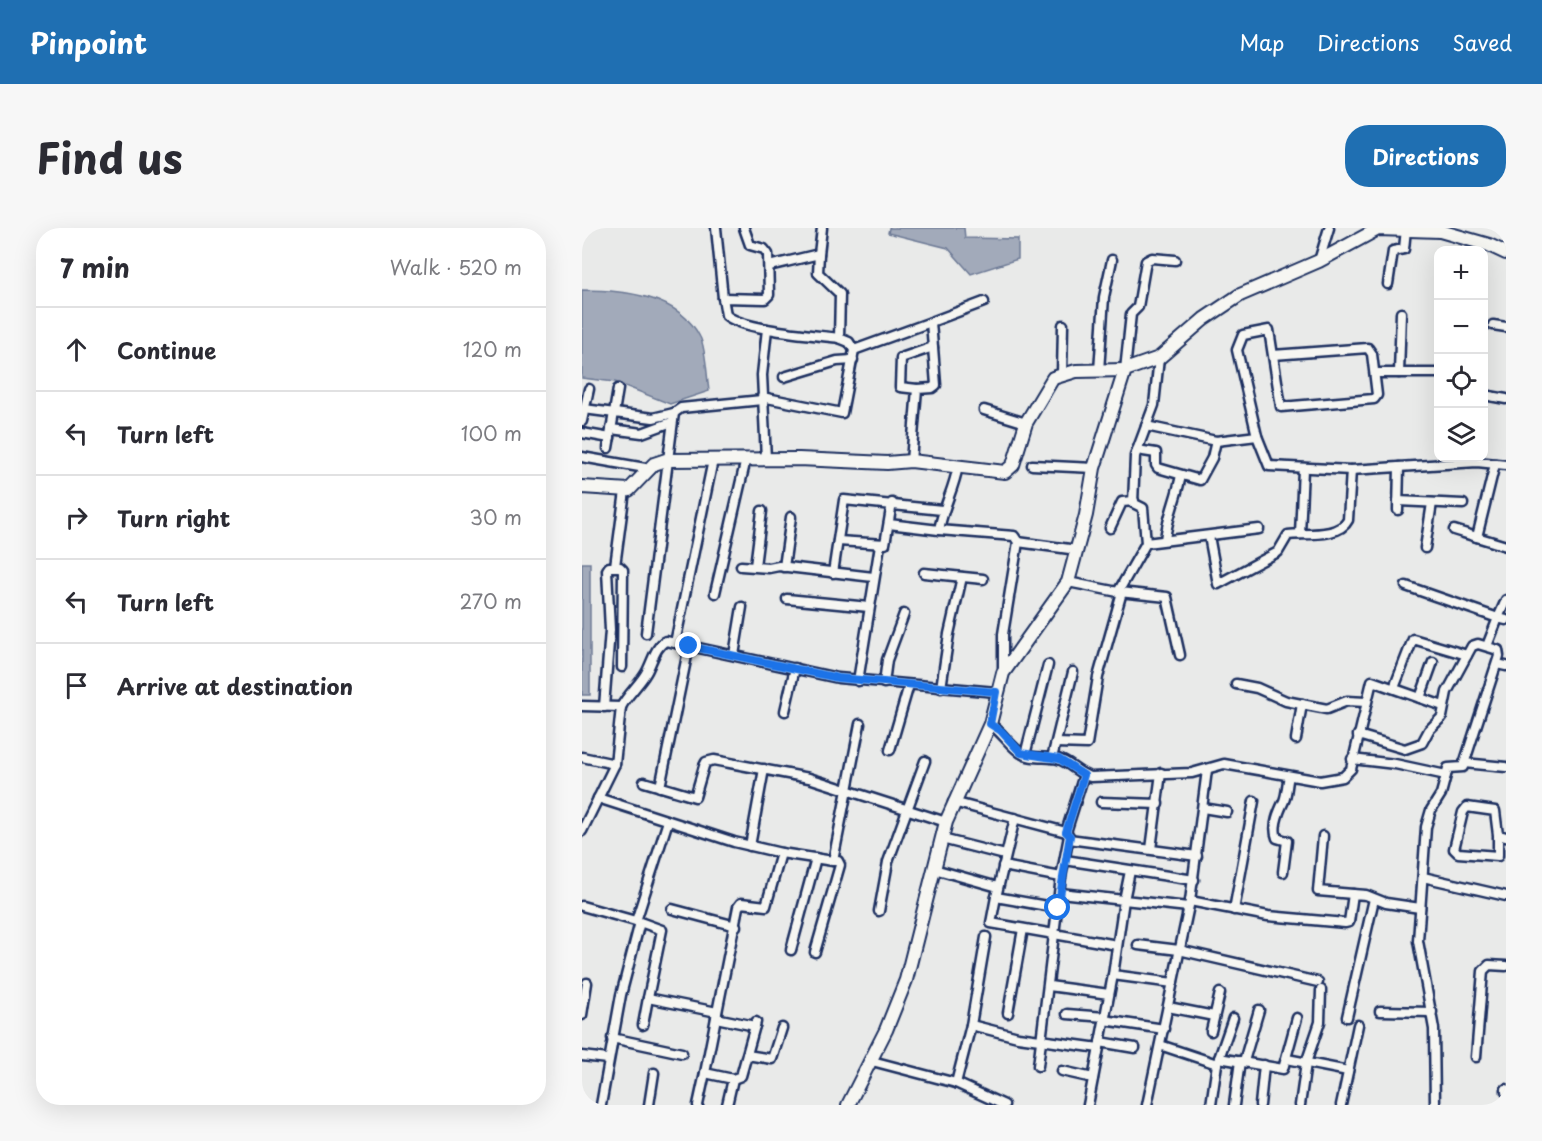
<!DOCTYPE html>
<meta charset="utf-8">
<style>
body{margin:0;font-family:"Playpen Sans",sans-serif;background:#f7f7f7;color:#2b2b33}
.controls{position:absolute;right:18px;top:18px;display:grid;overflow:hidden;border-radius:12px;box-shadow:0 6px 24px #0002}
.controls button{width:54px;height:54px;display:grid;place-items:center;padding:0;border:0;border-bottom:2px solid #e1e1e2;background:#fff;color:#2b2b33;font:30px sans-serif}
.stop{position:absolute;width:18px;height:18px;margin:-14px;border:4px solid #1a73e8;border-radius:50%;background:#fff}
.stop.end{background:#1a73e8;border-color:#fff;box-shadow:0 2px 6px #0008}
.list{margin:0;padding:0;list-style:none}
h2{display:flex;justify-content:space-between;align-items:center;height:78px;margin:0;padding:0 24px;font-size:26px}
h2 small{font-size:20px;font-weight:400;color:#7c7c81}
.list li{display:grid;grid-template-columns:39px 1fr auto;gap:18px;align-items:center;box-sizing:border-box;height:84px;padding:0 24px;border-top:2px solid #e1e1e2}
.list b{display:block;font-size:22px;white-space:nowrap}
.list em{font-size:20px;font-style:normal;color:#7c7c81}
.icon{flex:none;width:33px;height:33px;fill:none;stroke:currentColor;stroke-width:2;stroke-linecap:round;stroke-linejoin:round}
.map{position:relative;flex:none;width:924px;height:877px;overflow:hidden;border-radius:24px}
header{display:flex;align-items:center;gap:36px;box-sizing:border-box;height:84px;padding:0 30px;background:#1f6fb2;color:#fff}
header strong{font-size:28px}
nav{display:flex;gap:33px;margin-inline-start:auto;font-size:21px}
.intro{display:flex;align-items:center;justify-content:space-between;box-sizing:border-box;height:144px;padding:0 36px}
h1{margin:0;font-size:42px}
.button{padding:15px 27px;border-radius:24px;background:#1f6fb2;color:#fff;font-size:21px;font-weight:700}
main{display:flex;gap:36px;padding:0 36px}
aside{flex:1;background:#fff;border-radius:24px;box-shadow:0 6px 24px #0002}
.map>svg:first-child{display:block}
</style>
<header>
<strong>Pinpoint</strong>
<nav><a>Map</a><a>Directions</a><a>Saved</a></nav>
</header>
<div class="intro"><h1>Find us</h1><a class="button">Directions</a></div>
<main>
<aside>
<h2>7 min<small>Walk · 520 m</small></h2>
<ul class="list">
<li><svg class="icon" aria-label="ahead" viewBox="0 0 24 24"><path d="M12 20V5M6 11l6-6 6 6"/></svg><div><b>Continue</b></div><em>120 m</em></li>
<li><svg class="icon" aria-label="left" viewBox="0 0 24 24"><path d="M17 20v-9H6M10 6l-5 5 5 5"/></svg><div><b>Turn left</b></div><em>100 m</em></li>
<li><svg class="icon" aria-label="right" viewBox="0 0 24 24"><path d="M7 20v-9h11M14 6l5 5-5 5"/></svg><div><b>Turn right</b></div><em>30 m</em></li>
<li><svg class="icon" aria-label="left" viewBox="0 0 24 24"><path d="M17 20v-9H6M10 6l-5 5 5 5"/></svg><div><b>Turn left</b></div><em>270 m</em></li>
<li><svg class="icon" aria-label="arrive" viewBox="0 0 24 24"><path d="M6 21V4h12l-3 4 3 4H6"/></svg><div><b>Arrive at destination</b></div></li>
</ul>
</aside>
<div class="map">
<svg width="924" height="877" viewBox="0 0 924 877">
<rect width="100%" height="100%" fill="#e9eae9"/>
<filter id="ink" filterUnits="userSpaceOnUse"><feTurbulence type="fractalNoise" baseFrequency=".0167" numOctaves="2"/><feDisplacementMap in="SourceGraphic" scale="12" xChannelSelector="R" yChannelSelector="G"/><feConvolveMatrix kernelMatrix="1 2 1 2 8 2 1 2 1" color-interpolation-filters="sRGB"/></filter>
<g filter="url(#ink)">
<g fill="#a2aaba" stroke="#6c7995" stroke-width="1.5">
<polygon points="307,0 382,0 383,10 436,11 436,31 389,46 366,20 306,5"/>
<path d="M0 62C41 62 97 67 118 109 124 120 125 150 127 163L88 176 33 154 0 150Z"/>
<rect x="0" y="335" width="8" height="132"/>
</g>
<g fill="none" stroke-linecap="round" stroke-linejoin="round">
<g stroke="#1b2f5e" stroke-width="13">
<g id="street">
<polyline points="134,0 141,70"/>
<path d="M162 0 168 17 182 21 186 26 187 67 183 71 141 70 144 87C160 102 233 107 257 110L267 114 272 122 260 185 180 169"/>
<polyline points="237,26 240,0"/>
<polyline points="737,33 747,0"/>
<polyline points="187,38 237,26 236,45 258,66 257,110"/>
<polyline points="806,56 811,23 822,21 824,1"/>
<polyline points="911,97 924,99"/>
<polyline points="272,122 349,94"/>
<polyline points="691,127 786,120 790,126 795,167 792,171 699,179 687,102 661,107 655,122 675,208 687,238 769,242 895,234 924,237"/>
<polyline points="543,142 549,86 556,79 564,33 570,30 593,32"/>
<polyline points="517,143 522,69 530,32"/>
<polyline points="793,145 856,145"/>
<polyline points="817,145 819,85"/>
<polyline points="480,146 481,97"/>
<polyline points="202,149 255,133 271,132"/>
<polyline points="335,161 318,159 319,130 351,119"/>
<polyline points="902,167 924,171"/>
<polyline points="2,181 71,190 92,185"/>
<polyline points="402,182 444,195"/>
<polyline points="0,193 7,161"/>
<polyline points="564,198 634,213 675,208"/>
<polyline points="29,201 60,205 90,194"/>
<polyline points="0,205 28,210"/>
<polyline points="26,220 36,161"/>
<polyline points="555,222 574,225 574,237 576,240 618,252 630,230 634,213"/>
<polyline points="0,229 69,241"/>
<polyline points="184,231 180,147 185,101"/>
<polyline points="329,233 335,161 350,160 354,157 349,94 402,74"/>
<polyline points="450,237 512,240"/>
<path d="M376 238C372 261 361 279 357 302L432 308 436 314 421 406V445"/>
<polyline points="816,273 881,276"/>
<polyline points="816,282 817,239"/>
<polyline points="307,296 357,302"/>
<polyline points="528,300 540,274 552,273"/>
<polyline points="872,302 924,318"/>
<polyline points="718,306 721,241"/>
<path d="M627 308 636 356 696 324 706 307C723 305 757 310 766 292L769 242"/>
<polyline points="895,309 913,236"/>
<path d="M583 312C585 289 595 270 599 247"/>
<polyline points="256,313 303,316 310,275"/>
<polyline points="436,314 495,322"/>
<polyline points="564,315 561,280 551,275 553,228 572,177 577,130"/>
<polyline points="843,320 850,275"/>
<polyline points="33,338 43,263"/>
<polyline points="159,338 187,340 197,338 291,349"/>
<polyline points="173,338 180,283"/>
<polyline points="202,339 209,289"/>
<polyline points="251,345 262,272 360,282"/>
<polyline points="342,345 401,351"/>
<polyline points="486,354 536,364 564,315 677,301"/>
<polyline points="824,358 916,390 924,372"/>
<polyline points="537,364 585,369 598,427"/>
<polyline points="133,365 164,231"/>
<polyline points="205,371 287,379"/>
<polyline points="64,405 92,185 99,180 180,172"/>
<polyline points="93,415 131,232"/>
<polyline points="905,418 916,390 924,392"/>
<polyline points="152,427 160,379"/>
<polyline points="915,436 924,438"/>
<polyline points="276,453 298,317"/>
<polyline points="302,455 305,432 322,386"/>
<polyline points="654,456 675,460 704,473 745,481 765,473 784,474"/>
<polyline points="359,460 367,406 380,349"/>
<polyline points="812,460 831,411 885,427"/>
<polyline points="838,470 851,434"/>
<path d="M0 478 39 479C46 466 57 457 64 445 70 435 73 418 84 413L256 450 414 464"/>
<polyline points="22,479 28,402 25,342 27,339 38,339 41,342 40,439"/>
<polyline points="203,483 213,440"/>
<path d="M408 496C420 504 427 517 439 525 449 532 465 528 476 531 489 535 496 546 509 549L610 545 642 536 738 553 761 549 769 541 790 453 861 478"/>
<polyline points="776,507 823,521 840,515 847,502 860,489 865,464 890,418 896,416 916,422 917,428 881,539 866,540 859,566 849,582 844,599 836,713 852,801 853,877"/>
<polyline points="714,511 720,476"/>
<polyline points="474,515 505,516 516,449 540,364"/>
<polyline points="308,522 327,457"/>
<polyline points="443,527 466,437"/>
<polyline points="0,529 33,536"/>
<polyline points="470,530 491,444"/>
<polyline points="770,531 813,536 864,547"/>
<polyline points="882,535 924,539"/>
<polyline points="62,554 113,569 122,538 124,534 132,532 227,550 364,594"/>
<polyline points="78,559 107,418"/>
<polyline points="16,570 152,614 199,625 184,678 159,675 156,679 123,845 151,851 145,877"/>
<polyline points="371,574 484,604"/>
<polyline points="519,574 576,576"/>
<polyline points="621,580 645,584"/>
<polyline points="433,590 414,669 476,680"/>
<polyline points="0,603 33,536 39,479"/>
<polyline points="916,607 916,628 876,625 872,621 881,584 885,579 913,583 916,607 924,609"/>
<polyline points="741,608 736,663 771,666"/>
<polyline points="360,611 423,627"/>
<polyline points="487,611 615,628"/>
<polyline points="168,618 182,541"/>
<polyline points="569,621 579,545"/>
<polyline points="199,625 251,633 278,496"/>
<polyline points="483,632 612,652"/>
<polyline points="421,638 479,649"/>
<polyline points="352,641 416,659"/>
<polyline points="548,643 542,672 606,679"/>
<path d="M701 644 705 613 695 610C690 598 697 583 702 573 705 566 705 555 707 548"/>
<polyline points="841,649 924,668"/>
<polyline points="478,665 542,672 531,747 591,755"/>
<polyline points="414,669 409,695 535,717"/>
<polyline points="608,673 686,688 763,695 767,694 771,666 784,667 804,675 838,680"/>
<polyline points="0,678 57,694"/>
<polyline points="90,681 154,698"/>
<polyline points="652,682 672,573"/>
<polyline points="297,683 306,634 343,533"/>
<polyline points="54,693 86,593"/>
<polyline points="556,717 597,722 736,754"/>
<polyline points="209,722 234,630"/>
<polyline points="233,724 258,637 256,633 251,633"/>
<polyline points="467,758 527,766"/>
<polyline points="586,779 632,788"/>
<polyline points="798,783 850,784"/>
<polyline points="426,785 441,701"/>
<polyline points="485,786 523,789"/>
<polyline points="0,787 5,755"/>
<polyline points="765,789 792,671"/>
<polyline points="134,790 173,798"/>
<polyline points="522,792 582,801"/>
<polyline points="61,797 66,770"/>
<polyline points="389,797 436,809 517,820"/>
<polyline points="629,803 638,765"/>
<polyline points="30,810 100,825"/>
<polyline points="518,814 553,820"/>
<polyline points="578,817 635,836 651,790"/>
<polyline points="165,827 190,831 200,800"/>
<polyline points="0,828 26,831"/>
<polyline points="894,829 901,743 907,737 924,738"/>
<polyline points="637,830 701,841 715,790"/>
<polyline points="705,831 766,843"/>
<polyline points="290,833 374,855 422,877"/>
<polyline points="662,833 677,782"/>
<polyline points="456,838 479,649 487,608 484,604 502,547"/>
<polyline points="480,843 511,850"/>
<polyline points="151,851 159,848 174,794"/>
<polyline points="374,855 389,797 404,709"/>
<polyline points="924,864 924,861"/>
<polyline points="19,877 39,767 58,694 80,702 66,770 135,784"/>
<polyline points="67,877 72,845"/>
<polyline points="116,877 123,845"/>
<polyline points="506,877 531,747"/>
<polyline points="565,877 608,673 625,542"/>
<polyline points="629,877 635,836"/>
<polyline points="652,877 658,833"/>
<polyline points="678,877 682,837"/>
<polyline points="718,877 724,835 738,794 739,762"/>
<polyline points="759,877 776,797"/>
</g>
</g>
<g stroke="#1b2f5e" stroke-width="16">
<g id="secondary">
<polyline points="858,3 907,17 924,25"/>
<polyline points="0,259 47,262 72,236 84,232 217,231 305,235 329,233 423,244 431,237 444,195 471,150 494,143 543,142"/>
<polyline points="266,877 304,802 324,752 364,594 408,496 421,445 486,354 504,287 512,240 543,142 577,130 622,91 658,67 737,33 796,1 858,3 858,0"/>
</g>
</g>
<use href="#street" stroke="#f6f6f2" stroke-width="8"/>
<use href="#secondary" stroke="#f6f6f2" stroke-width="12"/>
</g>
</g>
<g fill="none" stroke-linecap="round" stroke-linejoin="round" filter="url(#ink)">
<polyline stroke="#1a73e8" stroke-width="8" points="107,418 256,450 414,464 408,496 419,503 439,525 477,531 502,547 484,604 488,608 476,680"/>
</g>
</svg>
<div class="controls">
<button>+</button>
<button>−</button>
<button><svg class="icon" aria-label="locate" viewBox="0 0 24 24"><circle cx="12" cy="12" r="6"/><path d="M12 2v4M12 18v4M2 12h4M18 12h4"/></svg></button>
<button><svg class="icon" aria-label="layers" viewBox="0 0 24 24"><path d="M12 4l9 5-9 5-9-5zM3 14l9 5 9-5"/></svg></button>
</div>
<div class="stop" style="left:476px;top:680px"></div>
<div class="stop end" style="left:107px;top:418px"></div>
</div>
</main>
